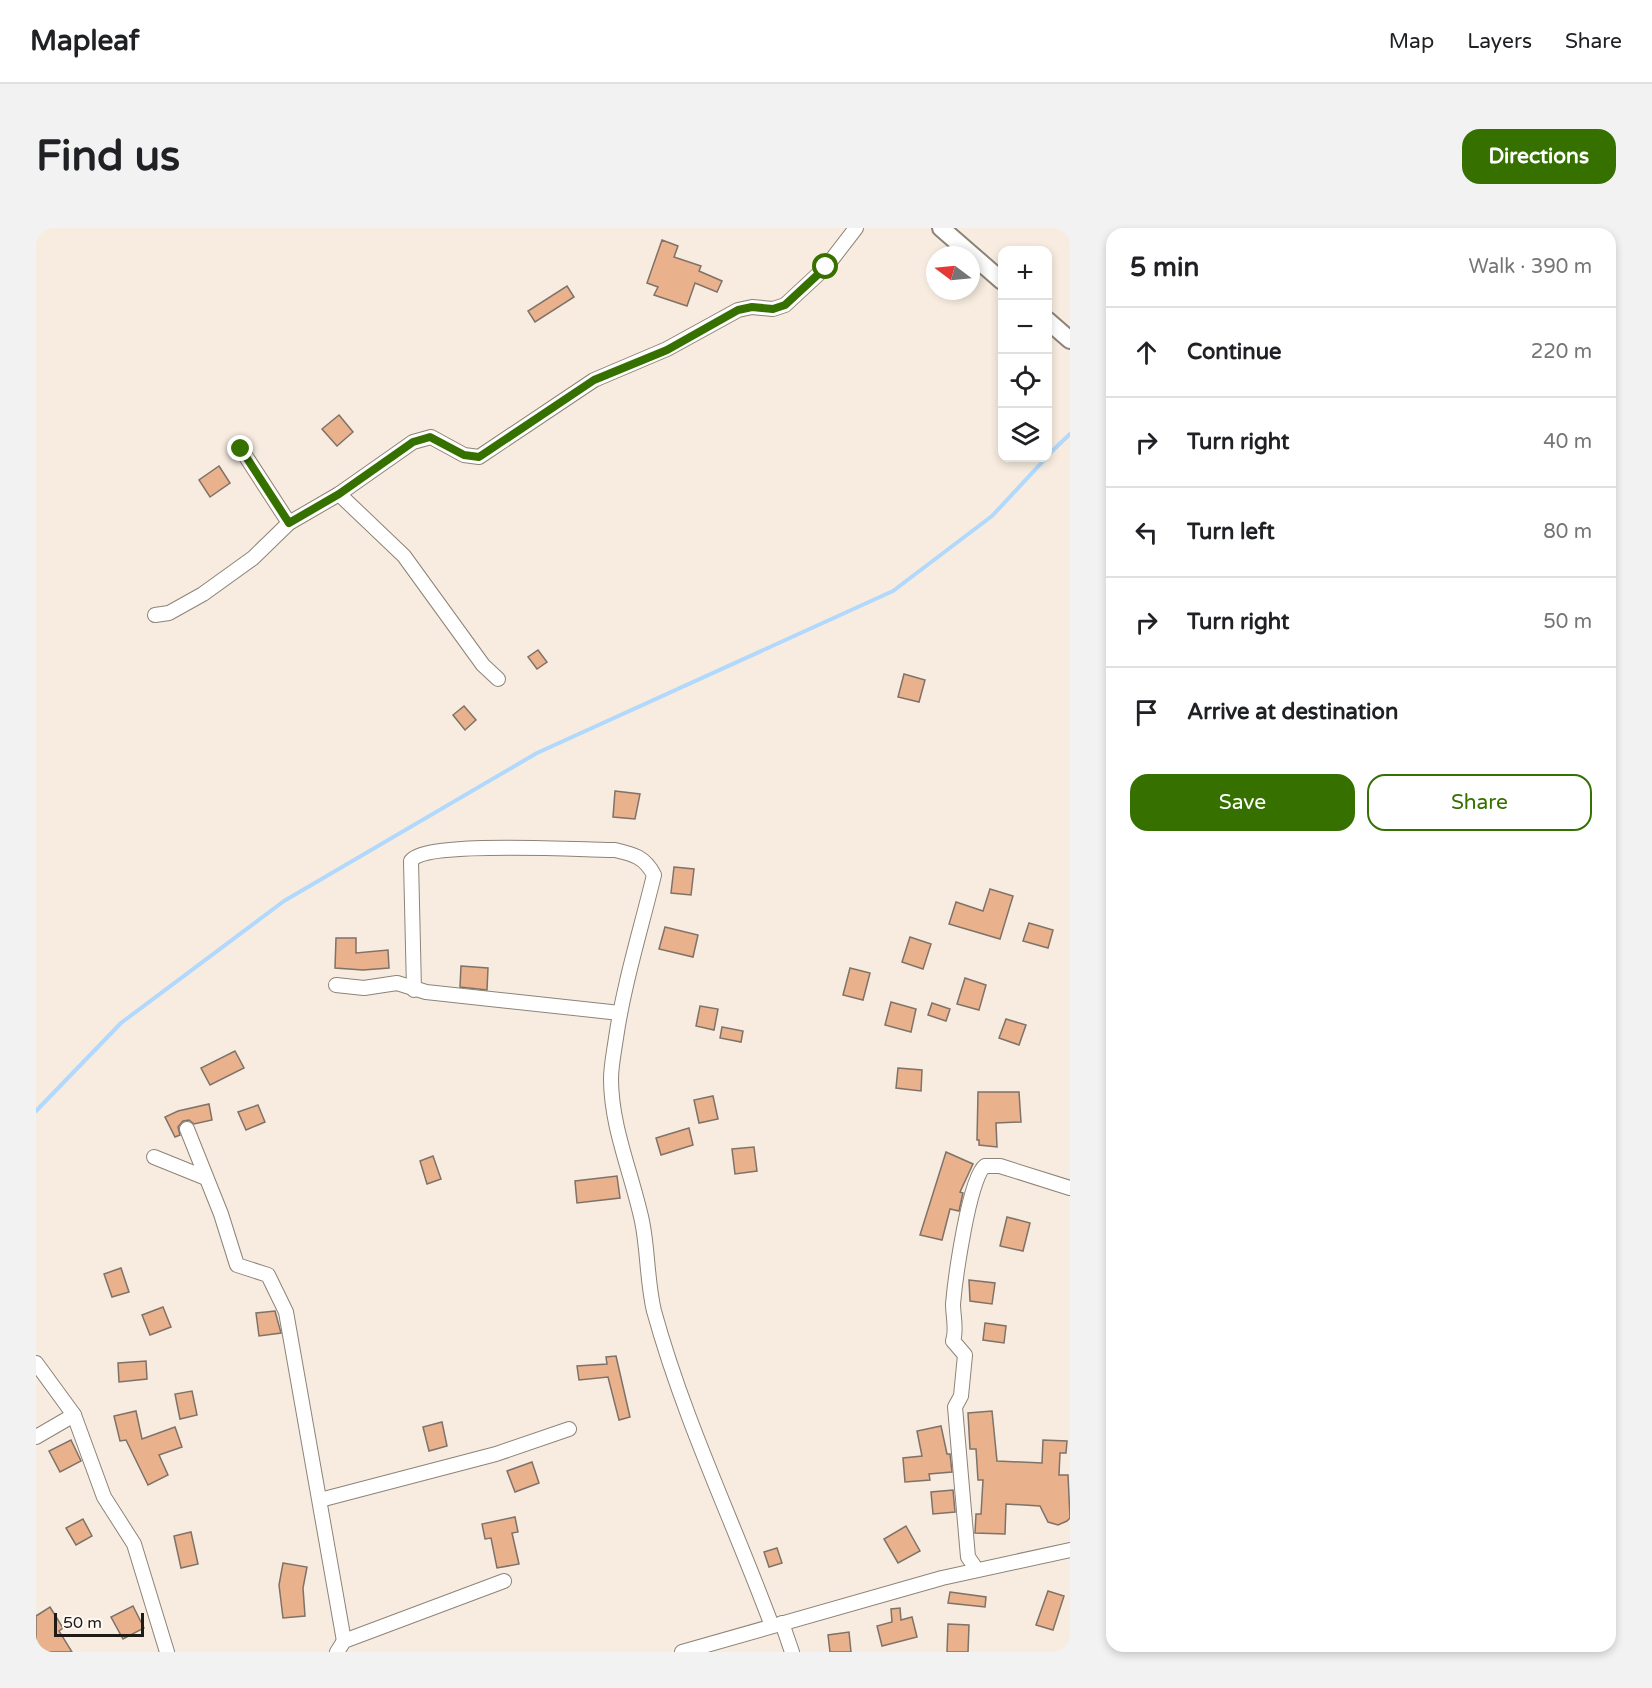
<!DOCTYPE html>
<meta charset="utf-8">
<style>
body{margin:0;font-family:"Varela Round",sans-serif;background:#f2f2f2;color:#202124}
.controls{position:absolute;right:18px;top:18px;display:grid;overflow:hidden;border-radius:12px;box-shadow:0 3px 9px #0003}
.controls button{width:54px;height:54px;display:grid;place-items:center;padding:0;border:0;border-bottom:2px solid #e0e0e0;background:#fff;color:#202124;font:30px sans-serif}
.compass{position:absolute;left:890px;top:18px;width:54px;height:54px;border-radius:50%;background:#fff;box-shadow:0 3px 9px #0003;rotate:286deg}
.scale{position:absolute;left:18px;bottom:15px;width:90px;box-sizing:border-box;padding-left:6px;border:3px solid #1e1a15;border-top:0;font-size:16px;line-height:21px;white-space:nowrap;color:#1e1a15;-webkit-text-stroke:4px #fffaf5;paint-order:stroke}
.stop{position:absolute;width:18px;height:18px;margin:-14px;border:4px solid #367100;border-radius:50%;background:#fff}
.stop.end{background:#367100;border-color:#fff;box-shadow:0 2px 6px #0008}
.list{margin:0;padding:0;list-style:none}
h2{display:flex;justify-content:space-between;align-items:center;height:78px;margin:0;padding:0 24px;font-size:26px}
h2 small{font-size:20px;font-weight:400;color:#757577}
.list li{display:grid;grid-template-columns:39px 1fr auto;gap:18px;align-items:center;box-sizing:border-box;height:90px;padding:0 24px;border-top:2px solid #e0e0e0}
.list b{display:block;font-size:22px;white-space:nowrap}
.list em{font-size:20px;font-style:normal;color:#757577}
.actions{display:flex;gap:12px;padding:18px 24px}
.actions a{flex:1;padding:14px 0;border:2px solid #367100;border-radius:18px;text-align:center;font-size:21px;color:#367100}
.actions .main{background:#367100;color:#fff}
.icon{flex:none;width:33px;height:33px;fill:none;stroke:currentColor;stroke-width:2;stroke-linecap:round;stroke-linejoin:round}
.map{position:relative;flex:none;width:1034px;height:1424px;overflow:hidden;border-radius:18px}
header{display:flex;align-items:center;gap:36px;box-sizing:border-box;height:84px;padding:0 30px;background:#fff;border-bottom:2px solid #e0e0e0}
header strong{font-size:28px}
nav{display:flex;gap:33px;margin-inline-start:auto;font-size:21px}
.intro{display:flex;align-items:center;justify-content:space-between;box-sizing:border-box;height:144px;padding:0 36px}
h1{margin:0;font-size:42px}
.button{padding:15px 27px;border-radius:18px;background:#367100;color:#fff;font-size:21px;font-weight:700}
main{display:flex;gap:36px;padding:0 36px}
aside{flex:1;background:#fff;border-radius:18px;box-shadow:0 3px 9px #0003}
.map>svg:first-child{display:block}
</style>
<header>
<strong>Mapleaf</strong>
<nav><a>Map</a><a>Layers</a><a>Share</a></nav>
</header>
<div class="intro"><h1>Find us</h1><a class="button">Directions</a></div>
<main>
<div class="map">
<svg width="1034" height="1424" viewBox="0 0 1034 1424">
<rect width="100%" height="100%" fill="#f7ecdf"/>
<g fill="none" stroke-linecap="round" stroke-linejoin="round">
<g stroke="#b1d8fd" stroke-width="4">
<polyline points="1011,228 1034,206"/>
<polyline points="0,883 85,795 248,673 501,525 857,363 956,288 1010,230"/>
</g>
</g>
<g fill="#e9b18c" stroke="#7f7269" stroke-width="1.5">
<polygon points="626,12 642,18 638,29 665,38 663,43 686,53 681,64 659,55 651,78 618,67 622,59 611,55"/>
<polygon points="531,58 538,69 499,94 492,83"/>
<polygon points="303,187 317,204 301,218 286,201"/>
<polygon points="183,238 194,255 174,269 163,252"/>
<polygon points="502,422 511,434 501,441 492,429"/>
<polygon points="868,446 889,452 883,474 862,469"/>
<polygon points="428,478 440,492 429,502 417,487"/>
<polygon points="579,563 604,566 599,591 577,589"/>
<polygon points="638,639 658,641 655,667 635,665"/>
<polygon points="954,661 977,668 964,711 913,696 920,674 947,683"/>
<polygon points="993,695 1017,702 1012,720 987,713"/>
<polygon points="629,699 662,707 657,729 623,721"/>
<polygon points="874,709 895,716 887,741 866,734"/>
<polygon points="300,710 320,710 320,725 352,722 353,740 327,742 299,740"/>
<polygon points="425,738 452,740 451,762 424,759"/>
<polygon points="814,740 834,745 827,772 807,767"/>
<polygon points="929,750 950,757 943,782 921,776"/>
<polygon points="855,774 880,781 875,804 849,797"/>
<polygon points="896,775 914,781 910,793 892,787"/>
<polygon points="664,778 682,781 678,802 660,798"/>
<polygon points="970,791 990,797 983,817 963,810"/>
<polygon points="686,799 707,803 705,814 684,810"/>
<polygon points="199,823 208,840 174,857 165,840"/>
<polygon points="862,840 886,842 885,863 860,860"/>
<polygon points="942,864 983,864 985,894 960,895 961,919 943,917 943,912 941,912"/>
<polygon points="677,868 682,891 663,895 658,872"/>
<polygon points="173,876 176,892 158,896 153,892 147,893 142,899 144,907 139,909 129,889 142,883"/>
<polygon points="222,877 229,894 210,902 202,884"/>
<polygon points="653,900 657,917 625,927 620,910"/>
<polygon points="718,919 721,943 699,946 696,921"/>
<polygon points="910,924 937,936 924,964 927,965 923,983 914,981 906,1012 884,1007"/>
<polygon points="397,928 405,951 391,956 384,933"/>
<polygon points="581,948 584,970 541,975 539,953"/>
<polygon points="971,989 994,995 987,1023 964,1018"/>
<polygon points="85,1040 93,1064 76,1069 68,1046"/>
<polygon points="933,1052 959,1055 956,1076 934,1073"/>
<polygon points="127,1079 135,1099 114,1107 106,1087"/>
<polygon points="239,1083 245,1105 223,1108 220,1085"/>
<polygon points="949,1095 970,1098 968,1115 947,1112"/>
<polygon points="580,1128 594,1189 583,1192 572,1149 543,1152 541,1138 571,1136 570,1129"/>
<polygon points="110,1133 111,1151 83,1154 82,1135"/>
<polygon points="156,1163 161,1187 144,1191 139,1166"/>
<polygon points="100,1183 106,1211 139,1199 146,1219 123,1227 132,1247 112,1257 90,1212 84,1213 78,1188"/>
<polygon points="956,1183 961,1233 1006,1235 1007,1212 1031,1213 1030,1225 1024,1225 1023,1247 1032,1247 1034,1290 1031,1293 1022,1297 1012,1294 1004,1278 970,1276 969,1306 939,1305 940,1286 945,1286 947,1252 942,1252 940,1221 934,1221 932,1185"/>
<polygon points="406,1194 411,1218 393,1223 387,1199"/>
<polygon points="905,1198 911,1226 914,1226 916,1244 893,1246 894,1252 869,1254 867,1230 886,1228 881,1203"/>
<polygon points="35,1212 45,1233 24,1244 13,1223"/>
<polygon points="496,1234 503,1255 479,1264 471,1243"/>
<polygon points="917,1262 919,1284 897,1286 895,1264"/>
<polygon points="479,1289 482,1304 476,1305 483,1336 461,1340 455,1310 449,1311 446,1296"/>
<polygon points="47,1291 56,1308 40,1317 30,1300"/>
<polygon points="870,1298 884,1323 862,1335 848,1311"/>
<polygon points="155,1304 162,1336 145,1340 138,1308"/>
<polygon points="741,1320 746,1335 733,1339 728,1324"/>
<polygon points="247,1335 271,1339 267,1360 269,1388 247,1390 243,1357"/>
<polygon points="1012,1363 1028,1368 1017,1402 1000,1397"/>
<polygon points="914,1364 950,1369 949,1379 912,1375"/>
<polygon points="97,1378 108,1400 87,1411 75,1389"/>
<polygon points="14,1379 27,1400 23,1403 36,1424 0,1424 0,1388"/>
<polygon points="864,1380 865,1392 876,1389 881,1409 846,1418 841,1398 856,1394 855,1381"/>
<polygon points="912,1396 933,1397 932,1424 911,1424"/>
<polygon points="813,1404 815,1424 794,1424 792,1407"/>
</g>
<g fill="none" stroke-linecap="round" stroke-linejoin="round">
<g stroke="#8d8377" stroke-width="16">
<g id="minor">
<polyline points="205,221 253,295"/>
<polyline points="303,266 368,328 447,437 462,451"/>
<polyline points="119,387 133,385 167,366 217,330 253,295 303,266 377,214 395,209 428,227 443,229 558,152 631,121 702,82 716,79 737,81 749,77 790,39 820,0"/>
<polyline points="300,757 328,760 361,755 390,764 584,785"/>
<path d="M378 762 375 633C390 612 546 622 579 622 597 626 609 629 618 647 605 701 588 755 580 810 578 824 575 838 575 851 575 899 596 946 606 993 612 1022 611 1054 618 1083 648 1192 697 1293 736 1398"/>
<polyline points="151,901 185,986 201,1037 232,1047 250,1084 308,1413"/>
<polyline points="118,929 170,950"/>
<polyline points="0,1135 38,1187 68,1269 98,1316 131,1424"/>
<polyline points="0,1209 38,1187"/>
<polyline points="284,1272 460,1226 533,1201"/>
<path d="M941 1342 932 1329 919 1179 925 1168 929 1127 917 1113C921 1102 917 1088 917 1076 919 1053 933 949 949 938H964L1034 960"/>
<polyline points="746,1395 756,1424"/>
<polyline points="301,1424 308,1413 468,1353"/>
<polyline points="646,1424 906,1350 1034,1322"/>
</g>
</g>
<g stroke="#8d8377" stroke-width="20">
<g id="major">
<polyline points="905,0 966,53"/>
<polyline points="1011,92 1034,112"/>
</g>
</g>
<use href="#minor" stroke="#fff" stroke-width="14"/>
<use href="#major" stroke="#fff" stroke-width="16"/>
</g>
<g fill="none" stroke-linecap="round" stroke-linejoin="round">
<polyline stroke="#367100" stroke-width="8" points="205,221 253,295 303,266 377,214 394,209 428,227 443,229 558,152 631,122 702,82 716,79 737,81 749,77 790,39"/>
</g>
</svg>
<div class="controls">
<button>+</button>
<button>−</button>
<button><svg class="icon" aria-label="locate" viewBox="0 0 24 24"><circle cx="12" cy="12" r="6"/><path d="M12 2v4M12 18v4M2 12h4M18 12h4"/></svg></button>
<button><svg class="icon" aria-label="layers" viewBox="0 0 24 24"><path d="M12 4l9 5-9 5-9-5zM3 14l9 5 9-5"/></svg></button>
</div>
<svg class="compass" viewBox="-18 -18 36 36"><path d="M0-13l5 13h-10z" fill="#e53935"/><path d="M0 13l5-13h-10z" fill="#757577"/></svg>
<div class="scale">50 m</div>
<div class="stop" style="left:790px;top:39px"></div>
<div class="stop end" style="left:205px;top:221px"></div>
</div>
<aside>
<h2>5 min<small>Walk · 390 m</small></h2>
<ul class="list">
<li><svg class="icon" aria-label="ahead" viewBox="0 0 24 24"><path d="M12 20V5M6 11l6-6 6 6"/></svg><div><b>Continue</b></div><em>220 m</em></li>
<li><svg class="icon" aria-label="right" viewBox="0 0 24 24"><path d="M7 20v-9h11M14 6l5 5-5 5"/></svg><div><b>Turn right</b></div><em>40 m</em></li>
<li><svg class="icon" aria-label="left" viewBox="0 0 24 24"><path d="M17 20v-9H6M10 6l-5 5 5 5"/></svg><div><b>Turn left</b></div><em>80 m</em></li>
<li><svg class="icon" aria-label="right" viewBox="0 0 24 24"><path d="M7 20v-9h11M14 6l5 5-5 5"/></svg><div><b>Turn right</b></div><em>50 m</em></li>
<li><svg class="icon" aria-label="arrive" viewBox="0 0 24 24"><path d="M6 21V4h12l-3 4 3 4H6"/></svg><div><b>Arrive at destination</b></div></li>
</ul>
<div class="actions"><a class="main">Save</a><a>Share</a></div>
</aside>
</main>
